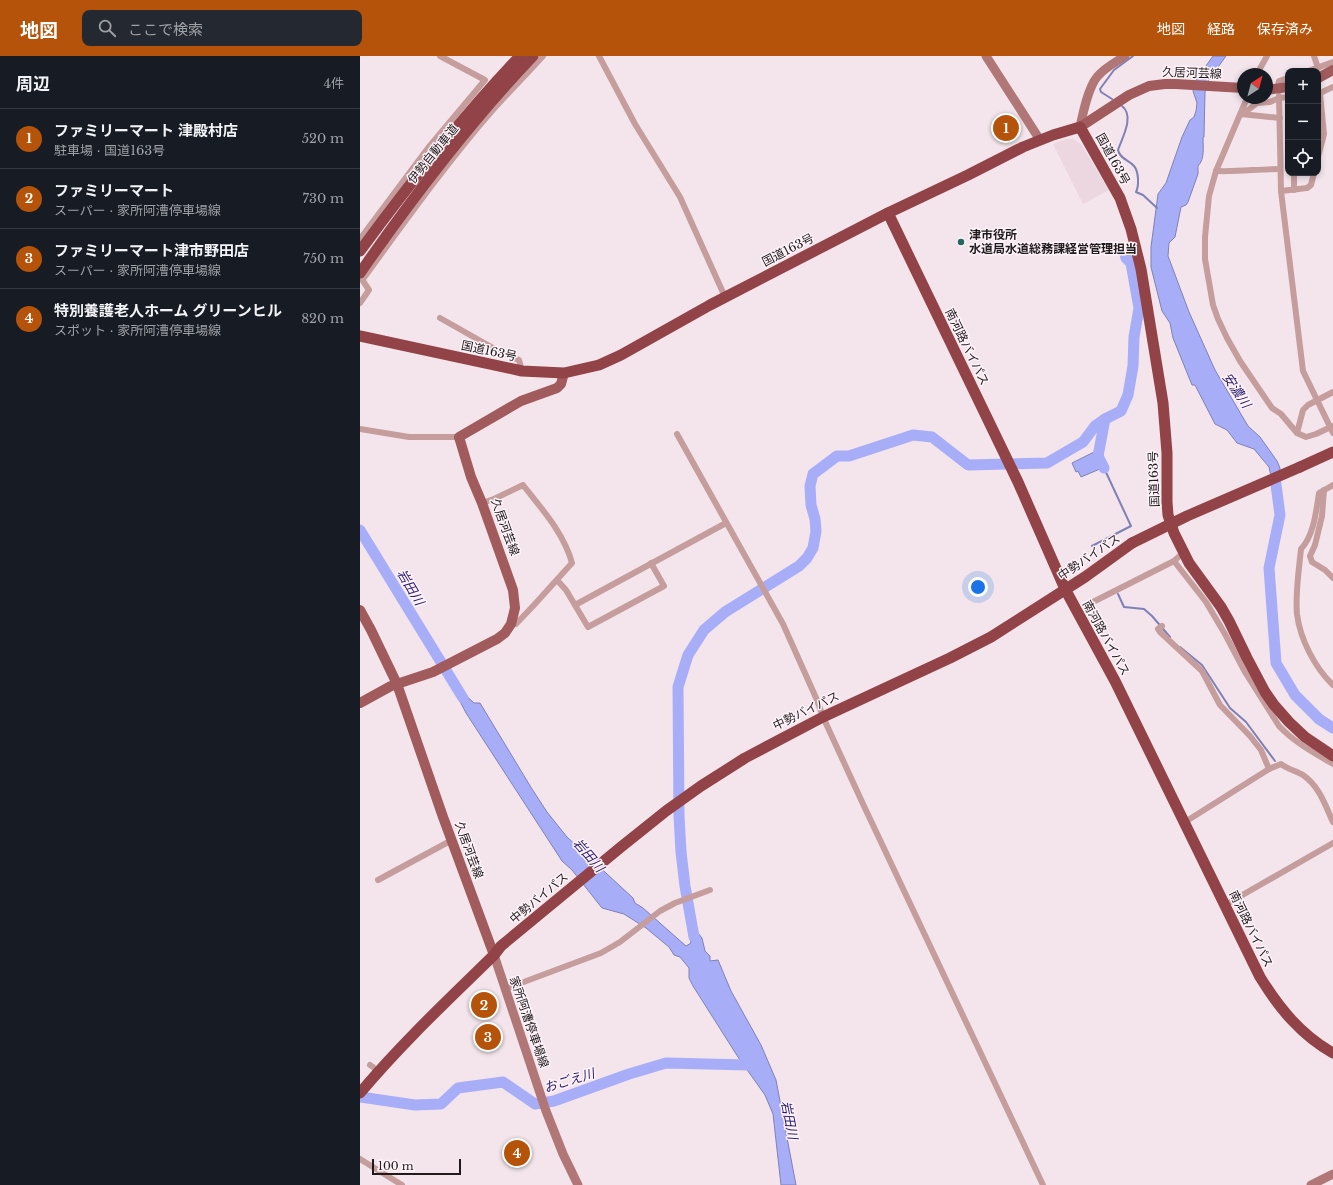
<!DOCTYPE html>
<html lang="ja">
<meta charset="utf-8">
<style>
body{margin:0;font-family:"Libre Baskerville","Noto Sans JP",serif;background:#242831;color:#f1f3f6}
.controls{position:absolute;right:12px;top:12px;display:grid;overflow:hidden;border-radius:8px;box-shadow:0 2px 6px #0003}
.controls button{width:36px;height:36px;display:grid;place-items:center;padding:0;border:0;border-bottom:1px solid #363941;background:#171b24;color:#f1f3f6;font:20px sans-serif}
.compass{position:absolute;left:877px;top:12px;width:36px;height:36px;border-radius:50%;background:#171b24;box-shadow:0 2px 6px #0003;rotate:36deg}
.scale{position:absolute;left:12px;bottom:10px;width:89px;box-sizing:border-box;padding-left:4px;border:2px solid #1f1b1d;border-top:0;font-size:11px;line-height:14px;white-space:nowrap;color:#1f1b1d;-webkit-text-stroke:3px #fef3f8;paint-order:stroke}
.you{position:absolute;left:618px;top:531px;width:14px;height:14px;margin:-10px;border:3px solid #fff;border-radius:50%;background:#1a73e8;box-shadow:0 0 0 6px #1a73e833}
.badge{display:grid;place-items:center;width:26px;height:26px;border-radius:50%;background:#b45309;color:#fff;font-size:13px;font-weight:700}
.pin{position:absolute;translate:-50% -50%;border:2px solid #fff;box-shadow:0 1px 4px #0006}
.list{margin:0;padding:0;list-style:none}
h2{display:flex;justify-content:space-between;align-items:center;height:52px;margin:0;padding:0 16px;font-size:17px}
h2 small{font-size:13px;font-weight:400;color:#9ea1a6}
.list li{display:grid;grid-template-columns:26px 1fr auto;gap:12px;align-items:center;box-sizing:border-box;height:60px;padding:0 16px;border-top:1px solid #363941}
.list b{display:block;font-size:15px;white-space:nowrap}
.list p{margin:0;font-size:13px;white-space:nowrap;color:#9ea1a6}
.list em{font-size:13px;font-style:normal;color:#9ea1a6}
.icon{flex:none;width:22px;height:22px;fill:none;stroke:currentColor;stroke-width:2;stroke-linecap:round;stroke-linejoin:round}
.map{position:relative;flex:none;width:973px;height:1129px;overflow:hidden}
header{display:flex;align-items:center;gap:24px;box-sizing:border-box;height:56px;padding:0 20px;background:#b45309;color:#fff}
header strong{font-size:19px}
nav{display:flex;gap:22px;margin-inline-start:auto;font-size:14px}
.search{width:280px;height:36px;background:#242831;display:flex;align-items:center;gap:10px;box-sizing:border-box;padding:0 14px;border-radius:8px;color:#9ea1a6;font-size:15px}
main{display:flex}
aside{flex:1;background:#171b24}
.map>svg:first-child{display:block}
</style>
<header>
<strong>地図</strong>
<div class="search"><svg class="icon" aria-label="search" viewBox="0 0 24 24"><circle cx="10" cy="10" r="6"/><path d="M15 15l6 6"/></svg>ここで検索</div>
<nav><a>地図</a><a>経路</a><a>保存済み</a></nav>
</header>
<main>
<aside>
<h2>周辺<small>4件</small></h2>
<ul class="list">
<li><span class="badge">1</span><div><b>ファミリーマート 津殿村店</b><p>駐車場 · 国道163号</p></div><em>520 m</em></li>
<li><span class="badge">2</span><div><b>ファミリーマート</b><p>スーパー · 家所阿漕停車場線</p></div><em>730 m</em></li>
<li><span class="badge">3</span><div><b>ファミリーマート津市野田店</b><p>スーパー · 家所阿漕停車場線</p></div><em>750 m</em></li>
<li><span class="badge">4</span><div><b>特別養護老人ホーム グリーンヒル</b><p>スポット · 家所阿漕停車場線</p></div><em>820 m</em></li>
</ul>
</aside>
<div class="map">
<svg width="973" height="1129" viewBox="0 0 973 1129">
<rect width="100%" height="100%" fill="#f3e5eb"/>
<polygon fill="#ecd7e1" points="706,83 713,83 721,88 749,134 723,148 693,88"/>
<g fill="#a8adf8" stroke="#7f81b6">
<path d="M853 0H866L848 25 845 36 844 81H843C843 91 845 103 838 110V118L828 146 826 149 821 151 815 181 809 187 808 200 829 256 855 314 888 370 900 381 917 405 920 412 916 444 909 411 894 393 877 387 867 374 855 368 835 329H832L813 282 810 267 802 255 791 211V191L798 138 806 127 822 81 830 64 834 61 836 55 837 47 833 35 836 24Z"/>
<polygon points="738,385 743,386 743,402 747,410 721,421 718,415 716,416 712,407 738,394"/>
<polygon points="89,624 114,647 120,647 172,733 187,756 207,781 273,842 275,847 283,852 326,890 331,887 330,882 333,861 338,877 342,882 345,895 350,900 350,905 358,904 371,935 401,989 416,1024 436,1129 421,1129 413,1058 405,1039 378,1001 333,930 329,922 329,912 320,901 314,899 309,891 286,872 264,858 242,852 212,814 202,805 106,657"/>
</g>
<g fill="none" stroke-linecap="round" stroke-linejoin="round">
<g stroke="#7f81b6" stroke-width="2">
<polyline points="752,43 741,36 740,33 754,14 773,0"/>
<path d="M762 50C775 60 762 82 758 94 760 103 769 104 774 110 779 116 779 130 776 136L783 139 797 152"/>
<polyline points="732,490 771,470 744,412"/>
<polyline points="758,538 764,551 784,553 792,560 810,581"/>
<polyline points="820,591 842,609 870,652 886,666 915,705"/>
</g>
<g stroke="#a8adf8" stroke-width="11">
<polyline points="744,412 738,400 745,363 761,355 768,339 773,310 774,281 779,252 771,207 766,202 764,195"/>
<polyline points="915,421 920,459 909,512 916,607 935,639 959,663 973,672"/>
<polyline points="0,474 103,642"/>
<polyline points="334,881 325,830 321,796 319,760 318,631 328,599 344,574 365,556 439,510 447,502 453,492 456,475 455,463 451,449 450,430 453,418 477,400 489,400 553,379 572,381 608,409 687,407 723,386 735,370 745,363"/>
<polyline points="0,1041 55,1049 81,1048 98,1032 143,1026 175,1048 194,1045 269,1018 306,1007 388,1009"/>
</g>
<g stroke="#c59d9c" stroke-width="6">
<polyline points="239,0 275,68 320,141 365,241"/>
<polyline points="954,0 958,12"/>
<polyline points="948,15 973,6"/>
<polyline points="897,18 907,0"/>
<polyline points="918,29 919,25 928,22"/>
<polyline points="958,38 973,31"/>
<polyline points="919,40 921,135 943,315 973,377"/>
<polyline points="887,42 856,115 849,140 845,181 845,203 853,249 858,263 867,282 880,305 912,352 921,358 937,377 946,381 956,378 973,370"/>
<polyline points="881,58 920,62"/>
<polyline points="883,58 897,47 910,46 919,42 928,41"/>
<polyline points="958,101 964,78 960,38"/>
<path d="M856 115C878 116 898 113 920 113"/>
<polyline points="934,134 934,117"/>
<polyline points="921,135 947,132 951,129 954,117"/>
<polyline points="0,183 68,92 125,24 80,0"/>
<path d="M3 223C44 167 85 109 131 56 148 37 166 19 183 0"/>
<polyline points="0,247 9,234 1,222"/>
<polyline points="80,262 142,297 159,304 162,315"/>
<polyline points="0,373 49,381 99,381"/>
<polyline points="937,377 943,354 948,349 973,336"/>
<polyline points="317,378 423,568 457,644 463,661 503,748 683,1129"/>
<path d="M973 429 959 437C956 456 954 479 941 493 939 514 935 537 937 558 940 583 955 612 973 629"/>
<polyline points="964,434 962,460 955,489 950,500 952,506 965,514 973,522"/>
<path d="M122 447 134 443 163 429C181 452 204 477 212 507L174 549 156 568H151"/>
<path d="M814 505 846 546 865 578 885 616 919 670C934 686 954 697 973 708"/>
<polyline points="197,524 206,534 228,571 304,530 291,507"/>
<polyline points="215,549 366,467"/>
<polyline points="727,549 814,505 823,497"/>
<polyline points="802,570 798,573 800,576 842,615 860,649 890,680 901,694 909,713"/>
<path d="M825 766 909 713 921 708C927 713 936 715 943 719 960 731 965 749 973 766"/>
<polyline points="18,824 92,784"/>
<polyline points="865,849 973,787"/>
<polyline points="145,933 241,897 260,886 300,855 315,847 350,834"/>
<polyline points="10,1009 13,1011"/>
<polyline points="0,1103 42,1129"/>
</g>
<g stroke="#b17777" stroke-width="9">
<polyline points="626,0 680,84"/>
<path d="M720 71C723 57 728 32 737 21 744 12 756 6 765 0"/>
<polyline points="134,899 186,1055 203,1098 218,1129"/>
<polyline points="951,1129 973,1118"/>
</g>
<g stroke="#a15b5d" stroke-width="10">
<polyline points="958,22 973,14"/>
<polyline points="907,34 928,31"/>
<polyline points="720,71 769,39 789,30 805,28 816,28 883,32"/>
<polyline points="0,554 11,574 37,628 83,761 134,899"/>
<polyline points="0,647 31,630 73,616 137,583 145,577 151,568 155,552 153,534 122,447 111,421 99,381 161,345 197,332 201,328 204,317"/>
</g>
<g stroke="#924347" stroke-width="11">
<path d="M528 157 658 426 705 533 755 625 900 921C919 952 941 979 973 997"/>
<path d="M0 195C50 127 102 61 160 0"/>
<path d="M0 217C53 141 109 67 173 0"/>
<polyline points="0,280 162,315 204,317 239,309 261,299 350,249 528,157 608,119 663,91 693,79 720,71 760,142 771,173 781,213 803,347 807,397 807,446 808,459 814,477 829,507 861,551 869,565 887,602 905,636 914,649 929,666 945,681 973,700"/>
<polyline points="940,411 973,396"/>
<path d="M0 1037C41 988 88 944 134 899L141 890 261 791 306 755 341 730 385 702 463 661 590 602 631 581 725 521 772 487"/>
</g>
<polyline stroke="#924347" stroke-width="11" points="772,487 827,460 940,411"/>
</g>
<circle fill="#216960" stroke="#fef3f8" stroke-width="1.5" cx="601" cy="186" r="4"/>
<g text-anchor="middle" stroke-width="3" stroke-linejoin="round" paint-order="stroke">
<g font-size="12" fill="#1f1b1d" stroke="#fef3f8">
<text transform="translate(832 17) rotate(2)" y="4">久居河芸線</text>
<text transform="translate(73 98) rotate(-51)" y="4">伊勢自動車道</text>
<text transform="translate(753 103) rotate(61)" y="4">国道163号</text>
<text transform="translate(428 194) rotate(-27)" y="4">国道163号</text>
<text transform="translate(607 291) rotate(64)" y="4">南河路バイパス</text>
<text transform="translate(129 295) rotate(12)" y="4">国道163号</text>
<text transform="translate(794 423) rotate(-92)" y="4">国道163号</text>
<text transform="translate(145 471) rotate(70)" y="4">久居河芸線</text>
<text transform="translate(729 501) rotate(-34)" y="4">中勢バイパス</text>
<text transform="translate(746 582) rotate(61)" y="4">南河路バイパス</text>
<text transform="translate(446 655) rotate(-26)" y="4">中勢バイパス</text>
<text transform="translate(109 794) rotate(70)" y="4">久居河芸線</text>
<text transform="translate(179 842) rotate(-40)" y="4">中勢バイパス</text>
<text transform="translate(891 873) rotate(64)" y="4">南河路バイパス</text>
<text transform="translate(169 966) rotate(71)" y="4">家所阿漕停車場線</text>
</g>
<g font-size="12" font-weight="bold" fill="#1f1b1d" stroke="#fef3f8" text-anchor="start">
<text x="609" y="183">津市役所<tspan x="609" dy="14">水道局水道総務課経営管理担当</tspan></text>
</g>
<g font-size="13" font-style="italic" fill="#271b70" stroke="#fef3f8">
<text transform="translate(877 334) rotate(56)" y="5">安濃川</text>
<text transform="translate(51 531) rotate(59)" y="5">岩田川</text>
<text transform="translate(229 799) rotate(49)" y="5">岩田川</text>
<text transform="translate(209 1024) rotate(-17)" y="5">おごえ川</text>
<text transform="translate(430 1064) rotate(79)" y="5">岩田川</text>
</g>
</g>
</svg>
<div class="controls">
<button>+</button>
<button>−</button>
<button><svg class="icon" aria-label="locate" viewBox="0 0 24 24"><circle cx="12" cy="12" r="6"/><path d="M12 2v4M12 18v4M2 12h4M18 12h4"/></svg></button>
</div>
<svg class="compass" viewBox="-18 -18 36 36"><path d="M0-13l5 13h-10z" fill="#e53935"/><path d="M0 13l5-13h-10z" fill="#9ea1a6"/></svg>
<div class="scale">100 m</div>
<div class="you"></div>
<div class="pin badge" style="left:646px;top:72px">1</div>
<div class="pin badge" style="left:124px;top:949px">2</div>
<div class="pin badge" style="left:128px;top:981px">3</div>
<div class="pin badge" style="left:157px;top:1097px">4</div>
</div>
</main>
